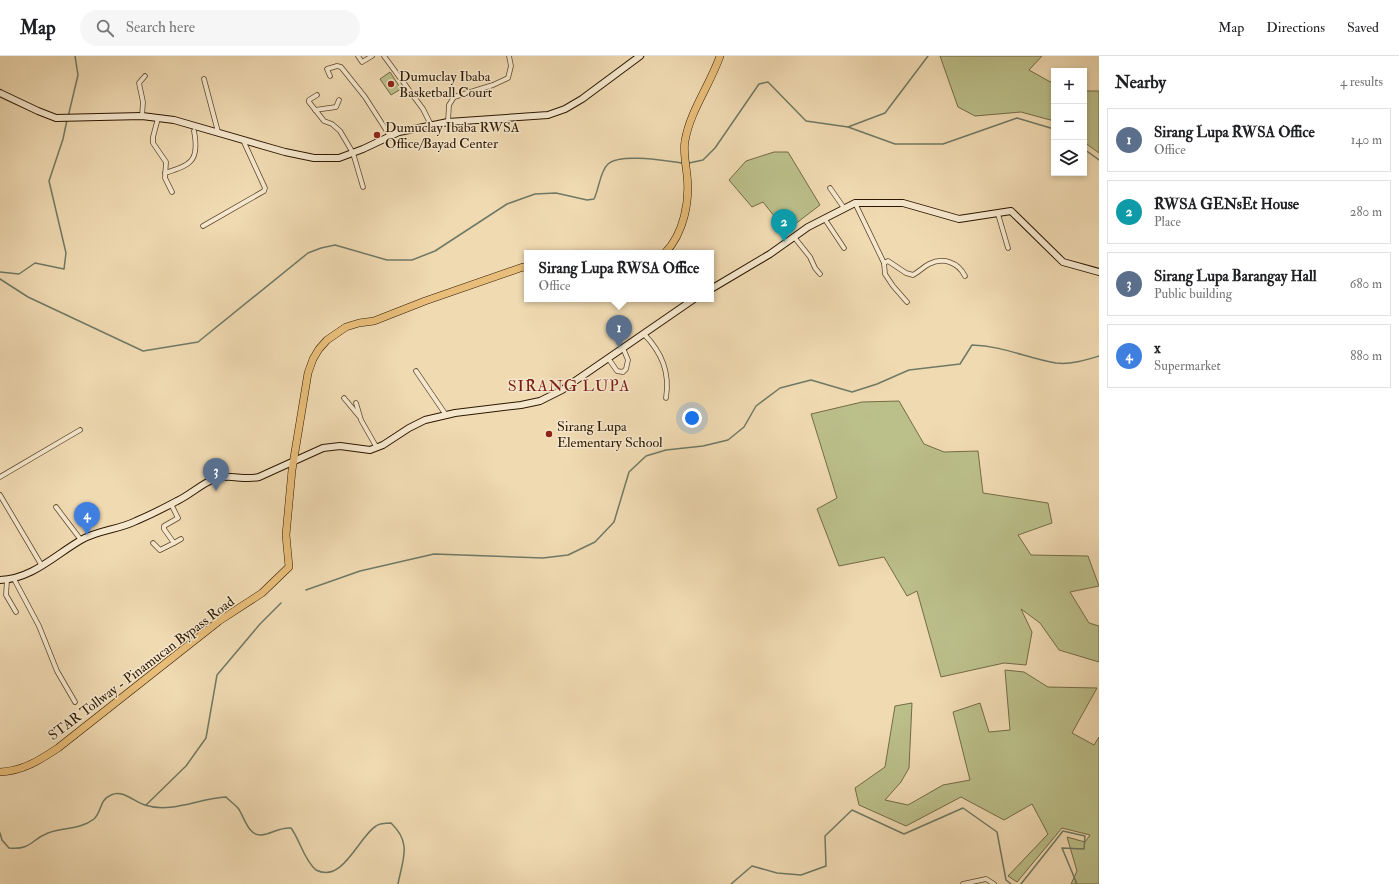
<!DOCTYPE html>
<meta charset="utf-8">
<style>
body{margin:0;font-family:"IM FELL Double Pica",serif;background:#f6f6f6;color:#202124}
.controls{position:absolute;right:12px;top:12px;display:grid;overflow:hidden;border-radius:0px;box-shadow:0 2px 6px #0003}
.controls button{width:36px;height:36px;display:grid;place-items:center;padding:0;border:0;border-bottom:1px solid #e0e0e0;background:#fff;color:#202124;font:20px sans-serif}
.you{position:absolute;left:692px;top:362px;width:14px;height:14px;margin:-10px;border:3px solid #fff;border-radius:50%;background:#1a73e8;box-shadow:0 0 0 6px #1a73e833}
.badge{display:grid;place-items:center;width:26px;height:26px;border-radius:50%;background:#8f2418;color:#fff;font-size:13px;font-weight:700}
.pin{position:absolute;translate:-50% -33px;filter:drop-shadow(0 1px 2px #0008)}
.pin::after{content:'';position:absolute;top:21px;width:14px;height:12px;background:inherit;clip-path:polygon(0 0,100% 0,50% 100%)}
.popup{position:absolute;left:524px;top:194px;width:190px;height:52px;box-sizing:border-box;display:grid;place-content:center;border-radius:0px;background:#fff;filter:drop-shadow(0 1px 3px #0005);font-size:13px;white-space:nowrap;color:#757577}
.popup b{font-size:15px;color:#202124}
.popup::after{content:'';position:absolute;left:50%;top:100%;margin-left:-8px;border:8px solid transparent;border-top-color:#fff}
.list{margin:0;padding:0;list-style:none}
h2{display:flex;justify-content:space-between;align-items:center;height:52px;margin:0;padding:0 16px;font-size:17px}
h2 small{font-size:13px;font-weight:400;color:#757577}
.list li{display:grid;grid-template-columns:26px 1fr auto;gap:12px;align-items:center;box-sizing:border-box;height:64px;margin:0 8px 8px;padding:0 8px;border:1px solid #e0e0e0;border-radius:0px}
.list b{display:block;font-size:15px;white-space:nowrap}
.list p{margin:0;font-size:13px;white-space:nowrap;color:#757577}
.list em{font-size:13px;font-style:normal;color:#757577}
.icon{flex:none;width:22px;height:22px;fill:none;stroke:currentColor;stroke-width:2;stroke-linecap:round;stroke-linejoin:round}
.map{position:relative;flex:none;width:1099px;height:828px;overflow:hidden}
header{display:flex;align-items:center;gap:24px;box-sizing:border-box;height:56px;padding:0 20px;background:#fff;border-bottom:1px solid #e0e0e0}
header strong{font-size:19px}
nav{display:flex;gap:22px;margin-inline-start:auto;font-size:14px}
.search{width:280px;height:36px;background:#f6f6f6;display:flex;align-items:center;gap:10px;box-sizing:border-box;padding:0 14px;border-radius:22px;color:#757577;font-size:15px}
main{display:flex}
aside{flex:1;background:#fff}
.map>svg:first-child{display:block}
</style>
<header>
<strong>Map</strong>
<div class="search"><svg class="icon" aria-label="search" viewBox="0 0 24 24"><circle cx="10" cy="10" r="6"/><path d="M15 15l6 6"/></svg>Search here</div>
<nav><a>Map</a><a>Directions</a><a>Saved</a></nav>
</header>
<main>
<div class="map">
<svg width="1099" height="828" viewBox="0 0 1099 828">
<rect width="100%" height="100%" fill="#f0dab2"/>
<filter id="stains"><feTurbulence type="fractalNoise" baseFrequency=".005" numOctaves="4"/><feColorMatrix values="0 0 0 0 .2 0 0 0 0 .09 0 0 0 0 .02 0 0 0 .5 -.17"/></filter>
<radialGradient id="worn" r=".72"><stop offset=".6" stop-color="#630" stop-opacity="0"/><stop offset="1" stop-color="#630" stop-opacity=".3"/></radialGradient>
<g fill="#bbbf8a" stroke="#746b46">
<polygon points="940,0 1042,0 1029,14 1054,28 1054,65 1021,56 975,60 958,51"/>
<polygon points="390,16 401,33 391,39 380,23"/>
<polygon points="1084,35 1099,35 1099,97 1084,86"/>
<polygon points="774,96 788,96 820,149 786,175 763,146 752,151 729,124 746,105"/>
<polygon points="899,345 924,388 944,396 978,395 983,437 1048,447 1052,467 1018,479 1031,499 1088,500 1099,530 1070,536 1089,567 1099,570 1099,606 1059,594 1040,567 1021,553 1032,576 1026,609 1004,607 941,621 917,535 907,540 884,501 839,510 817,453 837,442 811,358 862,346"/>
<polygon points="1005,614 1024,616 1048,631 1097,632 1072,677 1094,689 1099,681 1099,828 1071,828 1077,815 1067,781 1085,786 1090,779 1062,772 1017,826 1008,820 1048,778 1032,748 1004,764 961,741 906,770 859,749 855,732 885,711 895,650 912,647 909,712 901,726 885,744 908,749 943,729 970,724 953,656 980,647 989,676 1010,674"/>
</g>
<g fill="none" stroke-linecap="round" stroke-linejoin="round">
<g stroke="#6f7965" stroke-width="1.5">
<polyline points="68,61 78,19 75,0"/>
<polyline points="848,71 895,88 943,88 1017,62 1054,73"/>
<polyline points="1084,93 1099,104"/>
<polyline points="689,107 703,104 715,92 759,28 768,26 806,65 848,71 885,57 928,0"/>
<polyline points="0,216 19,218 35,207 64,213 66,197 49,125 63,83 67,64"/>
<path d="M0 223 28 241 143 295 198 286 308 197 321 192 335 189 387 204H412L435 195 507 148 535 138 556 137 587 144 594 143C599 133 600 115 608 108 621 97 666 105 683 107"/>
<path d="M306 534 360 515 434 498 543 502 568 499 595 486 614 466 629 416 646 400 666 394 703 390 728 384 744 371 756 350 780 332 811 324 852 336 877 328 909 314 960 308 972 289C1004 290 1026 302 1056 307 1070 309 1086 304 1099 300"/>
<polyline points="146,749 186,710 206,682 217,619 260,568 281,547"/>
<path d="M0 777 2 784 9 792C32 794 30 784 48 777 63 771 80 774 94 763 102 756 99 744 111 739 123 733 134 746 145 749 171 758 200 742 226 741 230 745 234 748 238 752 244 760 248 780 261 779 272 778 279 771 291 772 300 784 304 804 316 814 343 828 359 780 376 770 380 767 387 767 391 767 412 787 403 802 398 828"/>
<polyline points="731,828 752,810 777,817 801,819 826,810 825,780 852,754 904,778 963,752 997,776 1006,824 1011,828"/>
<polyline points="1021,828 1063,775 1085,780 1084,793 1062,792 1077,828"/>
</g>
<g stroke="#5d482d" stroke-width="5.5">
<g id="street">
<polyline points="358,0 362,6 372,0"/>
<polyline points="384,0 423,53 431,69"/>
<polyline points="330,20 327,13 337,10 341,11 365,41 390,80"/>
<polyline points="204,23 218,76"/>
<polyline points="317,39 309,44 309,46 324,65 332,68 340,75 353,97 363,131"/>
<polyline points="315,54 336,51 339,44"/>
<polyline points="142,60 143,46 139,27 145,20"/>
<polyline points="158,62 153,81 153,87 166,106 165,122 172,136"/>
<polyline points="448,66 449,49 454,41 493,29 508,22 511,10 509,0"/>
<path d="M165 117C190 109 200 106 194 75"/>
<polyline points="830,132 844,152"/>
<polyline points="855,147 884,207 885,218 893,230 907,246"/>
<polyline points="998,158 1008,192"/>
<polyline points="824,162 844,192"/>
<polyline points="203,170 264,135 265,132 243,84"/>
<polyline points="794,181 810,201 815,212 820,218"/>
<path d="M884 207 888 205 906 217 913 219C919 216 923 211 929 208 943 201 958 206 965 220"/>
<path d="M644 278C662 297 670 316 666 342"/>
<polyline points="608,302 617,315 623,316 626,313 628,304 623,292"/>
<polyline points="416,315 446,359"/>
<polyline points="344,342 359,360"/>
<polyline points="356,347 361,364 377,392"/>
<polyline points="0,421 80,374"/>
<polyline points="0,439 42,510"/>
<polyline points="171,448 178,462 164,470 164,473 174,487 181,483"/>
<polyline points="56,451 81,484"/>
<polyline points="153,487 160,494 174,487"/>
<polyline points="14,523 39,570 57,615 75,646"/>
<polyline points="7,524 6,539 16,556"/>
<polyline points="963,828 986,823 994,828"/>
</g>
</g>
<g stroke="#2c1701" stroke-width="8">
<g id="secondary">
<polyline points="0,37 38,55 56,62 142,60 174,64 285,96 314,102 339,102 363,93 399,76 448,66 548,59 565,53 582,43 640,0"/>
<polyline points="711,233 770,198 808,171 855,147 903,147 959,163 1011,155 1063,206 1099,216"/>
<path d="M0 524C32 523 55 499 81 484 98 474 118 474 136 465 150 459 164 452 177 445 190 439 201 428 214 423 228 417 243 425 259 421L323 392 340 390 370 394 383 389 409 372 425 364 455 357 521 349 540 345 562 334 694 243"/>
</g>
</g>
<g stroke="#2c1701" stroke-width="8">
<g id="primary">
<path d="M665 197C684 177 690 145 687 119 686 109 683 95 685 85 690 55 710 29 720 0"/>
<path d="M0 716C23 715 40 704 58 692L219 565 262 537 289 511 286 479 292 414 308 317 313 303 319 293 327 284 346 271 359 267 374 265 425 245 523 211 527 212"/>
</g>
</g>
<use href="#street" stroke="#f5e7cd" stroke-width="4"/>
<use href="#secondary" stroke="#f5e7cd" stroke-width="6"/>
<use href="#primary" stroke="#e8bd79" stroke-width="7"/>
</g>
<g fill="#8f2418" stroke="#f5e7cd" stroke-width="1.5">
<circle cx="391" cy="28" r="4"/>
<circle cx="377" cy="79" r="4"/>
<circle cx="549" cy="378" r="4"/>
</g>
<g text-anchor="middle" stroke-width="3" stroke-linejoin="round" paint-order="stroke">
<g font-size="14" fill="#2c1701" stroke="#f5e7cd" text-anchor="start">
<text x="399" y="25">Dumuclay Ibaba<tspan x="399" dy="16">Basketball Court</tspan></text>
<text x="385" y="76">Dumuclay Ibaba RWSA<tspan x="385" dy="16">Office/Bayad Center</tspan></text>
<text x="557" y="375">Sirang Lupa<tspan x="557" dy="16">Elementary School</tspan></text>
</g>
<g font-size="14" fill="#2c1701" stroke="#f5e7cd">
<text transform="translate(141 612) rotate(-37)" y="5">STAR Tollway - Pinamucan Bypass Road</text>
</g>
<g font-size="16" letter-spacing="1" fill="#7a1f14" stroke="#f5e7cd">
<text x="569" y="335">SIRANG LUPA</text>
</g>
</g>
<rect width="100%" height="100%" filter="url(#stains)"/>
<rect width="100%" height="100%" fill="url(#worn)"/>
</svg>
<div class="controls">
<button>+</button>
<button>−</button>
<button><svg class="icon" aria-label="layers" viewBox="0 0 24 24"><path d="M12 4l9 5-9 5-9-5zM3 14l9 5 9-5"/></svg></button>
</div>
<div class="you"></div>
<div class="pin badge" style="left:619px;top:292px;background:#5c6f8a">1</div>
<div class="popup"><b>Sirang Lupa RWSA Office</b>Office</div>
<div class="pin badge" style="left:784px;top:186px;background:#0f9aa8">2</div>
<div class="pin badge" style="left:216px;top:435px;background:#5c6f8a">3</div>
<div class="pin badge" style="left:87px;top:479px;background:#3f7fe0">4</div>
</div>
<aside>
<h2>Nearby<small>4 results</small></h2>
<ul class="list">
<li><span class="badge" style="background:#5c6f8a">1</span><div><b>Sirang Lupa RWSA Office</b><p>Office</p></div><em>140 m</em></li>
<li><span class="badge" style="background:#0f9aa8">2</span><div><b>RWSA GENsEt House</b><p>Place</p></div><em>280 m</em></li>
<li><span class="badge" style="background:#5c6f8a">3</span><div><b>Sirang Lupa Barangay Hall</b><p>Public building</p></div><em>680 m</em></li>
<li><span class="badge" style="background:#3f7fe0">4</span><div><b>x</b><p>Supermarket</p></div><em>880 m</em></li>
</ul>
</aside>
</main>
